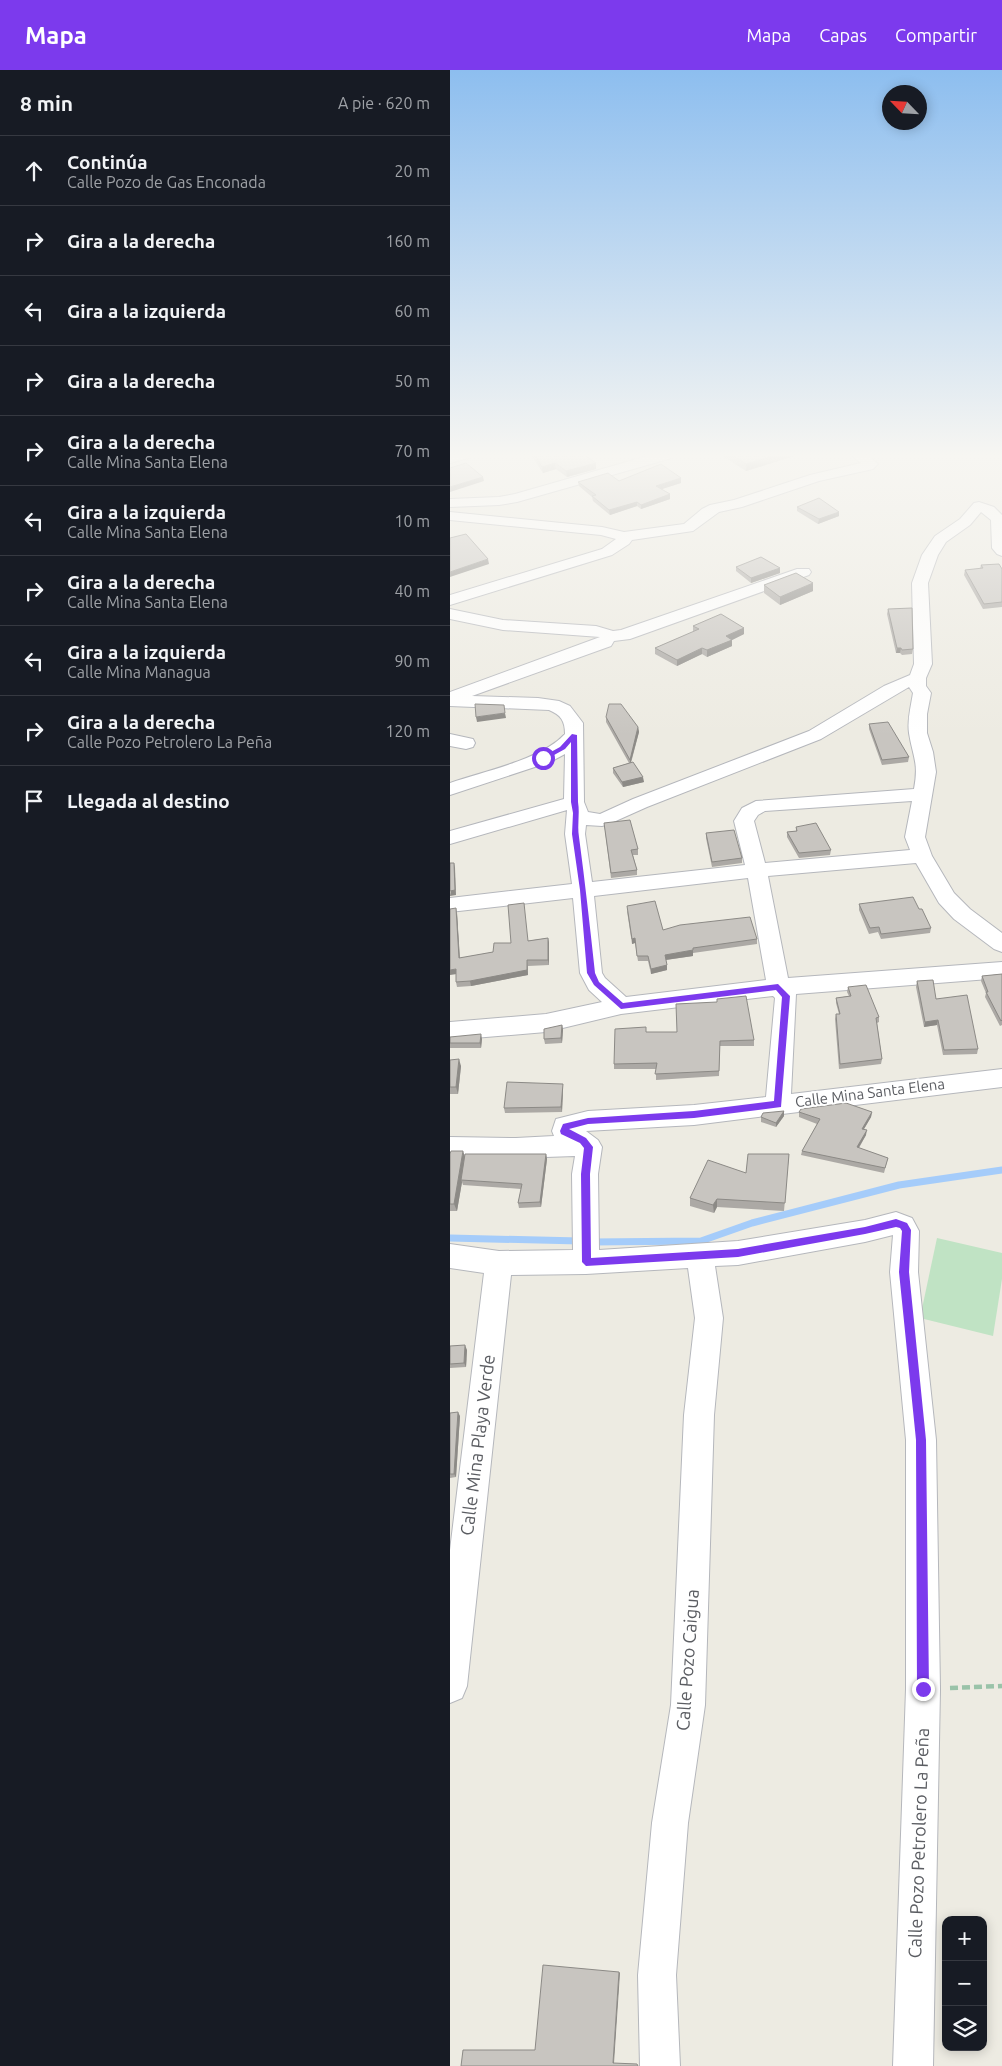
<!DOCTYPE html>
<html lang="es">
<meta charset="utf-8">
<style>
body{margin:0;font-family:Ubuntu,sans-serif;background:#242831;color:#f1f3f6}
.controls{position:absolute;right:15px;bottom:15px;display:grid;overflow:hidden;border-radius:10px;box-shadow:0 2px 12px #0003}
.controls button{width:45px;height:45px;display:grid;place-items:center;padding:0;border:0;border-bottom:1px solid #363941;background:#171b24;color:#f1f3f6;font:25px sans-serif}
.compass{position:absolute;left:432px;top:15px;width:45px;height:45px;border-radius:50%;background:#171b24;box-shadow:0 2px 12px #0003;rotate:295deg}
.stop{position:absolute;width:15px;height:15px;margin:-11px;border:4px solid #7c3aed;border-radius:50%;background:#fff}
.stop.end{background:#7c3aed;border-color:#fff;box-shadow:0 1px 5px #0008}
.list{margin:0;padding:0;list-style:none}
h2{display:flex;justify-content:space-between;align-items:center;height:65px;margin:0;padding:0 20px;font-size:21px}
h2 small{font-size:16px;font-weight:400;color:#9ea1a6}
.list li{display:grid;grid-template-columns:32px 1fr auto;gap:15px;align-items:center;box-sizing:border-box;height:70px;padding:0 20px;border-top:1px solid #363941}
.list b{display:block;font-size:19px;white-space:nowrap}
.list p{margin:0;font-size:16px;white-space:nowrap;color:#9ea1a6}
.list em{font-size:16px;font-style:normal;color:#9ea1a6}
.icon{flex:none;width:28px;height:28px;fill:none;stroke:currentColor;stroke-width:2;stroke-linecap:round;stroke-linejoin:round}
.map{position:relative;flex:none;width:552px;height:1996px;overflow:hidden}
header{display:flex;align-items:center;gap:30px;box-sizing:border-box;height:70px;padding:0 25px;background:#7c3aed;color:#fff}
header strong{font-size:24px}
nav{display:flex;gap:28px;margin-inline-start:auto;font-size:18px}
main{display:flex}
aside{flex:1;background:#171b24}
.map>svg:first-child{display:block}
</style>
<header>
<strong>Mapa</strong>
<nav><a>Mapa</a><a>Capas</a><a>Compartir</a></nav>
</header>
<main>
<aside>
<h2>8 min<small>A pie · 620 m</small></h2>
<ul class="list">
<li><svg class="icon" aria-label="ahead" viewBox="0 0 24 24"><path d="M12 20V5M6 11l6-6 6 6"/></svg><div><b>Continúa</b><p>Calle Pozo de Gas Enconada</p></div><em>20 m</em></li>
<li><svg class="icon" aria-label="right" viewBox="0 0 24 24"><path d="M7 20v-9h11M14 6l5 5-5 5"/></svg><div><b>Gira a la derecha</b></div><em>160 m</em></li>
<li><svg class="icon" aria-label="left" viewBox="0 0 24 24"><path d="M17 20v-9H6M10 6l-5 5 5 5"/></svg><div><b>Gira a la izquierda</b></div><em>60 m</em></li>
<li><svg class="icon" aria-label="right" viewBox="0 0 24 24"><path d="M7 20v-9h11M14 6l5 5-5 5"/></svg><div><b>Gira a la derecha</b></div><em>50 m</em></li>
<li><svg class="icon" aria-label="right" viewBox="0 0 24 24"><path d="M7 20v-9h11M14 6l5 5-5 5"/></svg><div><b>Gira a la derecha</b><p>Calle Mina Santa Elena</p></div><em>70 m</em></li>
<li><svg class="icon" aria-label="left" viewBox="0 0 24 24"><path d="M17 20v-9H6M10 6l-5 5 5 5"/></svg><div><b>Gira a la izquierda</b><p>Calle Mina Santa Elena</p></div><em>10 m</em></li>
<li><svg class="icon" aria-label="right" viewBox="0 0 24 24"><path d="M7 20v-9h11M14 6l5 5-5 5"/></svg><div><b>Gira a la derecha</b><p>Calle Mina Santa Elena</p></div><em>40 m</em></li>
<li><svg class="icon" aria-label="left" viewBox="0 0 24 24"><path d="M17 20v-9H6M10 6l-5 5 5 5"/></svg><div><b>Gira a la izquierda</b><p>Calle Mina Managua</p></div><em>90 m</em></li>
<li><svg class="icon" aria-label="right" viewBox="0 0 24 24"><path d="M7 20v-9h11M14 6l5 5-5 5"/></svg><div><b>Gira a la derecha</b><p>Calle Pozo Petrolero La Peña</p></div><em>120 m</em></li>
<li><svg class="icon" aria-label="arrive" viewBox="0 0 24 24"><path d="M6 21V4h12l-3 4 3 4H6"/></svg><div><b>Llegada al destino</b></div></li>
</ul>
</aside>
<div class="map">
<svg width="552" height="1996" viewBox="0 0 552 1996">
<rect width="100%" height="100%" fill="#edebe2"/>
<polygon fill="#c0e3c4" points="487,1168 552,1183 552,1209 543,1266 470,1248"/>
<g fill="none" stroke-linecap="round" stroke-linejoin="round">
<g stroke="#a5ccfa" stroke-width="7">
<polyline points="0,1168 130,1171"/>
<polyline points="142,1172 251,1171 302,1153 449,1115 552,1100"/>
</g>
<g stroke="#b5b7bc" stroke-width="2">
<g id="minor">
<polygon points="0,385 20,385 18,388 0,393"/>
<polygon points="201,385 224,385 222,388 67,432 49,435 0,437 0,429 49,427 65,424"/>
<polygon points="401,385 417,385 428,394 423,399 369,411 292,437 269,442 243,461 182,470 179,474 162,485 0,535 0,525 152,479 166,469 151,465 0,450 0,442 152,457 174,462 234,454 252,439 260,435 284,430 360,405 411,393"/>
<path d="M529 432 544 437 552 445V486L547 484 542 478 541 450 531 442 520 455 496 472 488 485 478 513 482 594 476 608V616L481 623 477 644V663L483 682 486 702 475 767 482 786 504 823 520 839 552 863V882L544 879 504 849 489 833 466 793 318 806 338 908 552 892V908L346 924 341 1024 552 999V1017L244 1055 136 1061 148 1070 152 1077 148 1104 149 1180 288 1171 415 1150 446 1142 462 1148 469 1161 468 1202 486 1370 490 1619 483 1996H443L456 1619V1370L440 1202 443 1165 415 1172 288 1195 265 1196 273 1248 264 1345 255 1635 238 1753 226 1905 230 1996H190L188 1905 202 1753 221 1635 234 1345 245 1248 238 1198 136 1204 61 1205 17 1616 12 1628 0 1633V1480L34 1203 0 1198V1174L49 1181 123 1180 122 1104 125 1086 66 1088 0 1087V1067L66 1068 104 1066 102 1061 106 1049 138 1041 244 1035 316 1027 325 928 323 926 171 944 96 962 0 970V952L96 944 152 932 139 920 130 903 123 828 0 842V828L122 814 115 764 117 740 0 774V761L114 729 115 684 100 692 0 725V713C34 701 91 690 115 664 115 651 111 645 99 640L0 636V622L150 567 53 560 0 549V539L53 550 146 556 163 561 171 560 347 499H359L361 502 359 505 180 569 164 571 161 576 22 626 88 628 109 631 120 636 133 653 134 732 138 742 150 744 183 729 359 661 434 616 460 605 464 594 462 513 472 485 485 466 510 449 524 433ZM459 617 463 623C461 636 457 650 459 663 463 688 469 692 464 719L306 731 292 738 284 751 295 795 142 812 135 764 136 755 152 756 159 754 197 737 371 669ZM462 731 455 767 460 780 315 793 304 751 308 745 315 741ZM298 808 316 910 176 927 155 908 152 903 144 826Z"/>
<polygon points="0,664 23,669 25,673 23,677 16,679 0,676"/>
</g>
</g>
<polyline stroke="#9ac3a9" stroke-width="4.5" stroke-dasharray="8 4" stroke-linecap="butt" points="500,1618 552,1616"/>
<use href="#minor" fill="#fff" fill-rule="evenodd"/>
</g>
<g fill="#aca9a5">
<polygon points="81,385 136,385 135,385 146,393 146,399 117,407 106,399 93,403"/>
<polygon points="274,385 348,385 296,401 274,387"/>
<polygon points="169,411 231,413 211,419 220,429 191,439 187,436 160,445 143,431 142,427 129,416 128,412"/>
<polygon points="347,437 389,446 368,454 347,441"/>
<polygon points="531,495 552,499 552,537 533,539 514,505 515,500 530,499"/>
<polygon points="286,497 330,498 330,503 301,513 286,501"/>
<polygon points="314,515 363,521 330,535 314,523"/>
<polygon points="438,539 463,579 462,584 452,585 450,583 446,583 437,544"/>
<polygon points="243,556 294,558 294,564 282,570 282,576 257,587 252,584 227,596 205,584 205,578 243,562"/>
<polygon points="156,647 188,657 189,662 181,693 194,712 173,717 163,703 163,698 179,693 156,652"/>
<polygon points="419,654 459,687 458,692 432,695 419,659"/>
<polygon points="154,753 188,779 188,785 183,785 187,800 187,805 161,808"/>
<polygon points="346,757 381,780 380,785 349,788 337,767 337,762 346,761"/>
<polygon points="256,763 292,788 292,793 262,797 256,768"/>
<polygon points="409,834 469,839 481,858 480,863 431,869 428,862 419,864 409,840"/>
<polygon points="177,841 213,860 307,869 307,874 243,883 243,886 216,890 217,900 201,904 198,891 188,891 185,873 182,874"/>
<polygon points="7,843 10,888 43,882 61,873 98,868 99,873 99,895 78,896 78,905 21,916 7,917 6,912"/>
<polygon points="552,904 552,955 550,956 535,927 536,923 531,911 532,906"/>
<polygon points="467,911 486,929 528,979 527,984 493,985 487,955 474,957 466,917"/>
<polygon points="398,917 429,947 429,952 427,953 432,989 431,994 389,999 385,949 386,944 389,944 386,933 386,928 399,926 397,922"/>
<polygon points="112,955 113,960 112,973 95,974 94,969"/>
<polygon points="196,962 304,970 304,976 270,976 269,1006 206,1010 206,999 164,999 164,994"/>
<polygon points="0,967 32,969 31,978 0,978"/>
<polygon points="0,990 11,996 8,1024 0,1024"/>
<polygon points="113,1019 112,1042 55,1043 54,1038"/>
<polygon points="334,1041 334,1046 326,1057 311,1052 311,1047"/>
<polygon points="349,1042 422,1042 421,1047 414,1059 416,1065 409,1078 438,1088 434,1103 351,1085 352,1081 367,1054 349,1047"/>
<polygon points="0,1084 15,1087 96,1084 97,1089 91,1137 69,1138 68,1133 71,1119 13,1115 12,1112 7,1141 0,1141"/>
<polygon points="339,1084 334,1141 267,1137 264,1143 240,1136 240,1128"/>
<polygon points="0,1276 17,1280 16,1297 0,1298"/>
<polygon points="0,1343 10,1346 6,1407 0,1408"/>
</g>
<g fill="#8c8a86">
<polygon points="326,385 348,385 296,401 296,394"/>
<polygon points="105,393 106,399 93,403 92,397"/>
<polygon points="146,393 146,399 117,407 116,401"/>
<polygon points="33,407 34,411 0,422 0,417"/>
<polygon points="231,408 231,413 206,421 206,416"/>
<polygon points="220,424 220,429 191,439 191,435"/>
<polygon points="187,432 187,436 160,445 159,440"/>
<polygon points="389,442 389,446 368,454 369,449"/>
<polygon points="38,489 39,494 0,507 0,502"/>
<polygon points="330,498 330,503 301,513 301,508"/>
<polygon points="363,513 363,521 330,535 330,527"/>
<polygon points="294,558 294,564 282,570 282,576 257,587 257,580 276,566"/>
<polygon points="252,578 252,584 227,596 227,590"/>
<polygon points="447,578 451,578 450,583 446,583"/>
<polygon points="55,643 56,648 27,652 26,647"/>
<polygon points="188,657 189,662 180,695 180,690"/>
<polygon points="193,707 194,712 173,717 172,712"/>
<polygon points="4,793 5,798 6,825 0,826"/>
<polygon points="6,838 7,843 10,893 9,888"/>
<polygon points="98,868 99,873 99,895 98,890"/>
<polygon points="185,868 185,873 182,874 182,869"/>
<polygon points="243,880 243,886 215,890 215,885"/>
<polygon points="77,890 78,905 21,916 20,911"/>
<polygon points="217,895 217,900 201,904 201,899"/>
<polygon points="6,899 7,904 0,905 0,900"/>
<polygon points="488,950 487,955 474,957 475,952"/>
<polygon points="112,955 113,960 112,973 111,968"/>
<polygon points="31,964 32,969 31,978 30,973"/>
<polygon points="9,989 11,996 8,1024 6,1017"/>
<polygon points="113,1014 113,1019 112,1042 111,1037"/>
<polygon points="334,1041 334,1046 326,1057 326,1053"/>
<polygon points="422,1042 421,1047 411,1064 412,1059"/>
<polygon points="417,1060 416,1065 406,1082 407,1077"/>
<polygon points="13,1081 16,1089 11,1110 12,1112 7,1141 4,1134"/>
<polygon points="96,1084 97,1089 91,1137 90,1132"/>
<polygon points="267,1129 267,1137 264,1143 263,1135"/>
<polygon points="15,1275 17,1280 16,1297 14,1293"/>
<polygon points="8,1342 10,1346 6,1407 4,1404"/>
<polygon points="169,1902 170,1903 164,1993 163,1993"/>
</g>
<g fill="#c8c5c0" stroke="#8c8a86">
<polygon points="85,385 135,385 146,393 116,401 105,393 92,397"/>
<polygon points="282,385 326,385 296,394"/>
<polygon points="16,393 33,407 0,417 0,398"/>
<polygon points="211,394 231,408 206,416 220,424 191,435 187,432 159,440 142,426 146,425 128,412 158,403 169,411"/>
<polygon points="369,428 389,442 369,449 347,437"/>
<polygon points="16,464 38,489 0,502 0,468"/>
<polygon points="311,487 330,498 301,508 286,497"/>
<polygon points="549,494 552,499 552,532 534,534 515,500 533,498 531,495"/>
<polygon points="346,503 363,513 330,527 314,515"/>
<polygon points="462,538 463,579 452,580 451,578 447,578 438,539"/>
<polygon points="271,544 294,558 276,566 282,570 257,580 252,578 227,590 205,578 249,559 243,556"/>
<polygon points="25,634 54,635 55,643 26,647"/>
<polygon points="159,634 171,634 188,657 180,690 156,647"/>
<polygon points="438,652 459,687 432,690 419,654"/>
<polygon points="183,692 193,707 172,712 163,698"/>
<polygon points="180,750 188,779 181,780 187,800 161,803 154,753"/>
<polygon points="366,753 381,780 349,783 337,762 347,761 346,757"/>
<polygon points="284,760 292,788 262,792 256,763"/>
<polygon points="0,793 4,793 5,820 0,821"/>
<polygon points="463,827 469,839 472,839 481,858 431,864 429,857 420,858 409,834"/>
<polygon points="205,831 213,860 230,855 300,847 307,869 243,878 243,880 215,885 217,895 201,899 198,886 187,886 185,868 182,869 177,836"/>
<polygon points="74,833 78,871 98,868 98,890 77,890 77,900 20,911 6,912 6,899 0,900 0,839 6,838 9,888 43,882 44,873 61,873 58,835"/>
<polygon points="552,904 552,950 551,951 536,922 538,922 532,906"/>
<polygon points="483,910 486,929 517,925 528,979 494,980 488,950 475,952 467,911"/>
<polygon points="416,915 429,947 426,948 432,989 390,994 386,944 390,944 386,928 401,926 398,917"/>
<polygon points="296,926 304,970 270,971 269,1001 205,1004 207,993 164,994 165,959 196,957 196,962 227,962 226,934 267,932 267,929"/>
<polygon points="112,955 111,968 94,969 94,959"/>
<polygon points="31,964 30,973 0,973 0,967"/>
<polygon points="9,989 6,1017 0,1017 0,990"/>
<polygon points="57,1012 113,1014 111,1037 54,1038"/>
<polygon points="396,1033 422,1042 412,1059 417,1060 407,1077 438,1088 435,1098 352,1081 370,1049 349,1042 351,1039"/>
<polygon points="334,1041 326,1053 311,1047 313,1043"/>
<polygon points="1,1081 13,1081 4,1134 0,1134 0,1084"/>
<polygon points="15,1084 96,1084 90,1132 68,1133 72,1114 11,1110"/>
<polygon points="298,1084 339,1084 335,1133 267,1129 263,1135 240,1128 258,1090 296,1103"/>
<polygon points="15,1275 14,1293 0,1294 0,1276"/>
<polygon points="8,1342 4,1404 0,1404 0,1343"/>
<polygon points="93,1895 169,1902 163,1993 187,1994 188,1996 11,1996 13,1980 85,1980"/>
</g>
<linearGradient id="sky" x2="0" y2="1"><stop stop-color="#8dbeef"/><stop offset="0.58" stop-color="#f7f6f2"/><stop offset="1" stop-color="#f7f6f2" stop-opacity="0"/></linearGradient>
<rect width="552" height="665" fill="url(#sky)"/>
<path fill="#7c3aed" d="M122 664 127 665 128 732C130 744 127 755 129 767 135 812 140 857 145 903L149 912 173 933 328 914 340 926 331 1037 244 1048 138 1054 119 1059 136 1068 143 1077 140 1104 141 1188 288 1179 415 1157 446 1149 457 1153 461 1160 459 1202 476 1370 479 1619 477 1623 473 1624 469 1623 467 1619 466 1370 449 1202 452 1161 450 1158 446 1157 415 1164 288 1187 136 1196 132 1192 131 1104 134 1078 130 1073 111 1064 110 1061 113 1054 138 1048 244 1041 324 1031 332 927 326 920 171 939 144 915 137 903 130 820 122 764 123 743 121 732V672L115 679 95 690 90 688 110 677Z"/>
<g text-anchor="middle" stroke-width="4" stroke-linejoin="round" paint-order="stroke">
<g font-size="15" fill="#5b5d62" stroke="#fff">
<text transform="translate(420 1023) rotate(-7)" y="5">Calle Mina Santa Elena</text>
</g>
<g font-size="18" fill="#5b5d62" stroke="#fff">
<text transform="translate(28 1375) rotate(-83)" y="6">Calle Mina Playa Verde</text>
<text transform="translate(238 1590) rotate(-86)" y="6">Calle Pozo Caigua</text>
<text transform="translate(469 1773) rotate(-88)" y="6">Calle Pozo Petrolero La Peña</text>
</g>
</g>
</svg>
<div class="controls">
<button>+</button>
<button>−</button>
<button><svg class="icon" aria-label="layers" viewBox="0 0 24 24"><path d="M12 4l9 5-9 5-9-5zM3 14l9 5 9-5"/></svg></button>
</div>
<svg class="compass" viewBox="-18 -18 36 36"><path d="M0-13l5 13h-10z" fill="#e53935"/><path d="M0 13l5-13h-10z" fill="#9ea1a6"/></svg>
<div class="stop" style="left:93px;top:688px"></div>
<div class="stop end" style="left:473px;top:1619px"></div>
</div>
</main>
